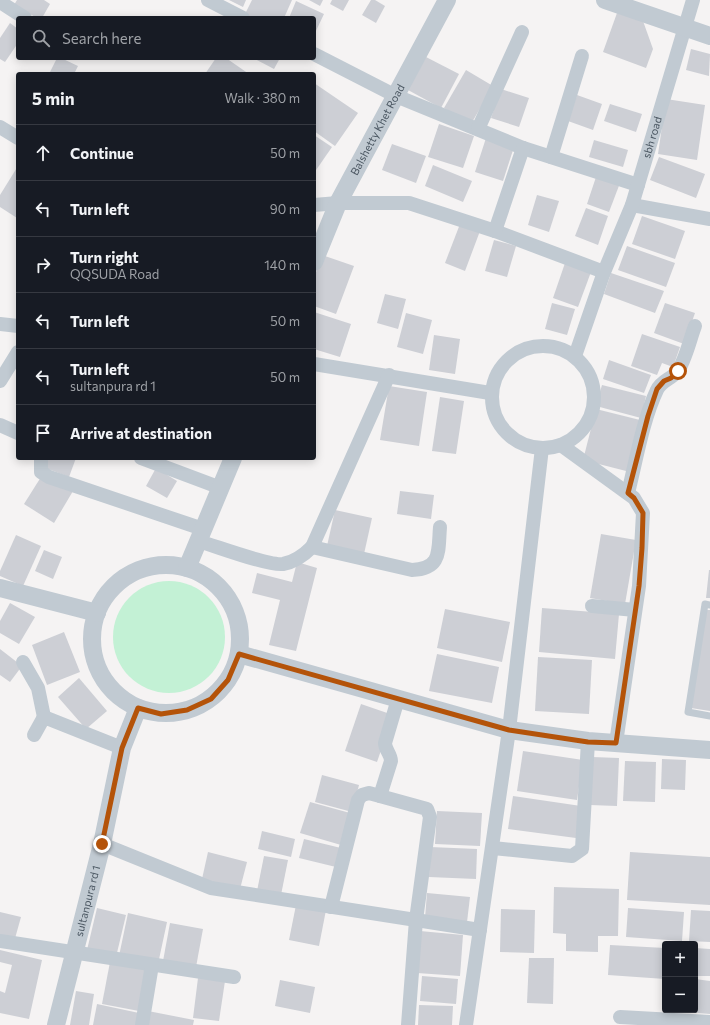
<!DOCTYPE html>
<meta charset="utf-8">
<style>
body{margin:0;font-family:Commissioner,sans-serif;background:#242831;color:#f1f3f6}
.controls{position:absolute;right:12px;bottom:12px;display:grid;overflow:hidden;border-radius:4px;box-shadow:0 2px 10px #0003}
.controls button{width:36px;height:36px;display:grid;place-items:center;padding:0;border:0;border-bottom:1px solid #363941;background:#171b24;color:#f1f3f6;font:20px sans-serif}
.stop{position:absolute;width:12px;height:12px;margin:-9px;border:3px solid #b45309;border-radius:50%;background:#fff}
.stop.end{background:#b45309;border-color:#fff;box-shadow:0 1px 4px #0008}
.list{margin:0;padding:0;list-style:none}
h2{display:flex;justify-content:space-between;align-items:center;height:52px;margin:0;padding:0 16px;font-size:17px}
h2 small{font-size:13px;font-weight:400;color:#9ea1a6}
.list li{display:grid;grid-template-columns:26px 1fr auto;gap:12px;align-items:center;box-sizing:border-box;height:56px;padding:0 16px;border-top:1px solid #363941}
.list b{display:block;font-size:15px;white-space:nowrap}
.list p{margin:0;font-size:13px;white-space:nowrap;color:#9ea1a6}
.list em{font-size:13px;font-style:normal;color:#9ea1a6}
.icon{flex:none;width:22px;height:22px;fill:none;stroke:currentColor;stroke-width:2;stroke-linecap:round;stroke-linejoin:round}
.map{position:relative;flex:none;width:710px;height:1025px;overflow:hidden}
.search{position:absolute;background:#171b24;box-shadow:0 2px 10px #0003;left:16px;top:16px;width:300px;height:44px;display:flex;align-items:center;gap:10px;box-sizing:border-box;padding:0 14px;border-radius:4px;color:#9ea1a6;font-size:15px}
.panel{position:absolute;background:#171b24;box-shadow:0 2px 10px #0003;left:16px;top:72px;width:300px;height:388px;border-radius:4px}
.map>svg:first-child{display:block}
</style>
<div class="map">
<svg width="710" height="1025" viewBox="0 0 710 1025">
<rect width="100%" height="100%" fill="#f5f3f3"/>
<circle fill="#c3f1d5" cx="169" cy="637" r="56"/>
<g fill="#cdcfd5">
<polygon points="17,0 44,0 50,4 42,18 37,18 14,5"/>
<polygon points="229,0 246,0 243,7"/>
<polygon points="252,0 292,0 284,18 253,18 245,14"/>
<polygon points="309,0 323,0 320,6"/>
<polygon points="332,0 349,0 343,11 330,4"/>
<polygon points="371,0 375,0 385,6 376,23 362,15"/>
<polygon points="296,1 324,14 314,35 314,18 289,18"/>
<polygon points="617,13 643,21 653,49 646,68 603,52"/>
<polygon points="10,23 18,29 18,43 5,62 0,59 0,38"/>
<polygon points="691,49 710,54 709,76 686,70"/>
<polygon points="426,57 459,74 441,108 408,90"/>
<polygon points="57,58 61,58 78,66 74,74 49,74"/>
<polygon points="216,58 226,58 249,74 205,74"/>
<polygon points="253,58 280,58 274,69"/>
<polygon points="466,70 493,86 471,124 444,108"/>
<polygon points="314,83 358,113 335,146 314,131"/>
<polygon points="501,89 529,98 519,127 491,118"/>
<polygon points="577,95 602,104 593,130 568,121"/>
<polygon points="666,99 705,105 697,160 658,154"/>
<polygon points="610,104 642,114 636,132 604,121"/>
<polygon points="439,124 474,136 463,168 428,157"/>
<polygon points="314,135 332,147 314,173"/>
<polygon points="486,138 514,147 503,181 475,172"/>
<polygon points="594,140 628,150 623,167 589,157"/>
<polygon points="392,144 426,156 416,183 382,170"/>
<polygon points="659,157 705,174 696,198 650,180"/>
<polygon points="433,165 472,181 463,202 425,186"/>
<polygon points="18,166 18,217 17,218 0,207 0,195"/>
<polygon points="597,174 620,183 609,212 587,204"/>
<polygon points="537,195 559,201 549,232 528,225"/>
<polygon points="586,208 608,216 598,245 575,236"/>
<polygon points="642,216 685,231 675,259 632,244"/>
<polygon points="460,224 480,231 465,271 445,263"/>
<polygon points="494,240 516,246 507,277 485,271"/>
<polygon points="627,246 675,263 666,287 618,270"/>
<polygon points="322,255 354,266 336,314 314,306 314,278"/>
<polygon points="565,263 591,272 578,307 553,298"/>
<polygon points="611,273 664,291 655,313 604,294"/>
<polygon points="385,294 406,299 398,329 377,323"/>
<polygon points="552,303 575,309 567,335 545,329"/>
<polygon points="665,303 695,313 684,344 654,333"/>
<polygon points="314,312 351,324 340,357 314,349"/>
<polygon points="406,313 432,320 423,354 397,347"/>
<polygon points="642,334 680,347 673,367 662,363 657,375 631,366"/>
<polygon points="434,335 460,339 455,374 429,370"/>
<polygon points="609,360 651,375 644,393 603,379"/>
<polygon points="602,385 646,396 641,418 596,406"/>
<polygon points="389,386 427,392 419,446 380,440"/>
<polygon points="440,397 464,401 456,454 432,451"/>
<polygon points="596,409 644,421 630,472 583,460"/>
<polygon points="46,458 76,458 69,477 43,467"/>
<polygon points="156,468 177,481 167,498 146,486"/>
<polygon points="41,477 73,491 54,523 24,504"/>
<polygon points="400,491 434,495 431,519 397,514"/>
<polygon points="335,510 372,518 364,554 327,546"/>
<polygon points="601,534 636,540 625,604 590,598"/>
<polygon points="16,535 41,546 23,586 0,576 0,571"/>
<polygon points="44,550 62,557 53,579 35,571"/>
<polygon points="297,562 317,568 296,651 269,645 280,600 252,593 257,573 292,582"/>
<polygon points="709,570 710,570 710,598 706,598"/>
<polygon points="10,603 35,617 19,644 0,633 0,621"/>
<polygon points="542,608 619,614 615,659 539,652"/>
<polygon points="445,609 510,622 502,662 437,648"/>
<polygon points="706,610 710,610 710,711 691,708"/>
<polygon points="64,632 80,672 47,685 32,645"/>
<polygon points="0,649 22,666 10,682 0,675"/>
<polygon points="437,654 499,667 492,703 429,691"/>
<polygon points="538,657 592,660 589,714 535,711"/>
<polygon points="79,678 107,711 86,729 58,697"/>
<polygon points="361,704 393,715 377,762 345,751"/>
<polygon points="523,751 583,760 577,800 517,791"/>
<polygon points="592,757 619,758 617,806 590,805"/>
<polygon points="662,759 686,760 685,790 661,789"/>
<polygon points="625,761 656,762 655,802 623,801"/>
<polygon points="322,775 359,785 352,812 315,802"/>
<polygon points="513,796 581,806 576,838 508,829"/>
<polygon points="310,802 350,813 341,845 300,833"/>
<polygon points="437,811 482,813 480,846 435,844"/>
<polygon points="262,831 295,839 291,857 258,849"/>
<polygon points="304,839 341,848 336,867 299,858"/>
<polygon points="430,847 477,849 476,879 429,877"/>
<polygon points="208,852 247,862 240,889 202,879"/>
<polygon points="630,852 710,857 710,905 627,900"/>
<polygon points="264,856 288,860 281,895 257,891"/>
<polygon points="554,887 619,889 618,936 598,936 598,952 566,951 566,934 553,933"/>
<polygon points="427,893 470,897 467,922 425,918"/>
<polygon points="296,905 326,910 319,946 289,940"/>
<polygon points="97,908 126,915 116,957 87,950"/>
<polygon points="628,908 684,912 682,941 626,937"/>
<polygon points="501,909 535,910 534,953 500,952"/>
<polygon points="691,910 710,911 710,942 689,941"/>
<polygon points="0,912 21,917 14,942 0,938"/>
<polygon points="128,913 167,922 158,964 119,956"/>
<polygon points="170,923 203,929 196,967 163,961"/>
<polygon points="420,931 463,935 460,976 417,973"/>
<polygon points="610,945 665,948 665,979 608,975"/>
<polygon points="695,948 710,949 710,976 695,976"/>
<polygon points="0,950 42,960 29,1019 0,1013 0,991 5,993 12,965 0,962"/>
<polygon points="529,958 554,958 553,1004 527,1003"/>
<polygon points="110,962 148,969 139,1011 102,1004"/>
<polygon points="422,976 458,979 456,1004 420,1001"/>
<polygon points="198,978 225,981 219,1021 193,1018"/>
<polygon points="695,979 710,981 710,1014 687,1012 687,1010 695,1010"/>
<polygon points="280,980 315,987 310,1013 275,1006"/>
<polygon points="76,991 94,994 89,1025 70,1025"/>
<polygon points="97,1004 139,1013 137,1025 93,1025"/>
<polygon points="419,1005 453,1006 452,1025 418,1025"/>
<polygon points="148,1011 194,1020 193,1025 145,1025"/>
</g>
<g fill="none" stroke-linecap="round" stroke-linejoin="round">
<polyline stroke="#c1cad2" stroke-width="7" points="710,605 705,604 688,712 710,716"/>
<g stroke="#c1cad2" stroke-width="14">
<polyline points="208,0 243,18"/>
<polyline points="0,2 25,18"/>
<polyline points="314,54 396,96 523,148 638,185"/>
<polyline points="0,127 18,138"/>
<polyline points="478,129 522,32"/>
<polyline points="551,157 582,56"/>
<polyline points="314,205 338,203 409,203 495,231 604,272"/>
<polyline points="632,205 710,219"/>
<polyline points="495,231 523,148"/>
<polyline points="0,324 18,326"/>
<circle cx="543" cy="397" r="51"/>
<path id="s1" d="M575 356 604 272 632 205 693 0"/>
<polyline points="314,364 490,393"/>
<polyline points="0,381 18,352"/>
<polyline points="0,425 18,433"/>
<polyline points="561,445 634,498 643,513 639,586 616,743"/>
<polyline points="41,458 41,472 49,477 203,529"/>
<polyline points="141,458 221,488"/>
<path d="M628 493C636 461 643 419 657 390 661 381 671 379 677 372 685 362 690 339 695 326"/>
<path d="M198 541C216 546 268 566 283 564 295 562 304 555 312 547L389 375"/>
<path d="M312 547 412 570C442 569 438 551 440 527"/>
<polyline points="592,606 635,610"/>
<polyline points="23,662 38,688 44,717"/>
<polyline points="34,735 44,717 122,748"/>
<path d="M380 796 391 761C391 754 385 750 385 743L398 699"/>
<polyline points="102,844 211,888 480,930"/>
<polyline points="493,848 572,856 582,849 588,741"/>
<polyline points="331,907 358,800 362,795 369,793 427,809 430,817 416,920 408,1025"/>
<polyline points="0,941 234,977"/>
<polyline points="620,1017 710,1022"/>
<polyline points="142,1025 152,965"/>
<polyline points="466,1025 509,730 542,448"/>
</g>
<g stroke="#c1cad2" stroke-width="18">
<polyline points="605,0 710,36"/>
<path id="s2" d="M314 262 338 203 447 0"/>
<circle cx="166" cy="639" r="74"/>
<polyline points="187,568 233,458"/>
<polyline points="0,588 97,613"/>
<polyline points="239,654 509,730 588,741 710,750"/>
<path id="s3" d="M56 1025 102 844 122 748 138 708"/>
</g>
</g>
<g fill="none" stroke-linecap="round" stroke-linejoin="round">
<polyline stroke="#b45309" stroke-width="5" points="102,844 122,748 138,708 161,714 187,710 211,699 228,680 239,654 509,730 588,742 616,743 639,586 642,548 643,513 634,498 628,493 648,416 657,389 664,381 671,378 678,371"/>
</g>
<g text-anchor="middle" stroke-width="3" stroke-linejoin="round" paint-order="stroke">
<g font-size="11" fill="#4a5661" stroke="#fff">
<text dy="4" stroke="none"><textPath href="#s2" startOffset="147">Balshetty Khet Road</textPath></text>
<text dy="4" stroke="none"><textPath href="#s1" startOffset="232">sbh road</textPath></text>
<text dy="4" stroke="none"><textPath href="#s3" startOffset="128">sultanpura rd 1</textPath></text>
</g>
</g>
</svg>
<div class="controls">
<button>+</button>
<button>−</button>
</div>
<div class="stop" style="left:678px;top:371px"></div>
<div class="stop end" style="left:102px;top:844px"></div>
<div class="search"><svg class="icon" aria-label="search" viewBox="0 0 24 24"><circle cx="10" cy="10" r="6"/><path d="M15 15l6 6"/></svg>Search here</div>
<section class="panel">
<h2>5 min<small>Walk · 380 m</small></h2>
<ul class="list">
<li><svg class="icon" aria-label="ahead" viewBox="0 0 24 24"><path d="M12 20V5M6 11l6-6 6 6"/></svg><div><b>Continue</b></div><em>50 m</em></li>
<li><svg class="icon" aria-label="left" viewBox="0 0 24 24"><path d="M17 20v-9H6M10 6l-5 5 5 5"/></svg><div><b>Turn left</b></div><em>90 m</em></li>
<li><svg class="icon" aria-label="right" viewBox="0 0 24 24"><path d="M7 20v-9h11M14 6l5 5-5 5"/></svg><div><b>Turn right</b><p>QQSUDA Road</p></div><em>140 m</em></li>
<li><svg class="icon" aria-label="left" viewBox="0 0 24 24"><path d="M17 20v-9H6M10 6l-5 5 5 5"/></svg><div><b>Turn left</b></div><em>50 m</em></li>
<li><svg class="icon" aria-label="left" viewBox="0 0 24 24"><path d="M17 20v-9H6M10 6l-5 5 5 5"/></svg><div><b>Turn left</b><p>sultanpura rd 1</p></div><em>50 m</em></li>
<li><svg class="icon" aria-label="arrive" viewBox="0 0 24 24"><path d="M6 21V4h12l-3 4 3 4H6"/></svg><div><b>Arrive at destination</b></div></li>
</ul>
</section>
</div>
